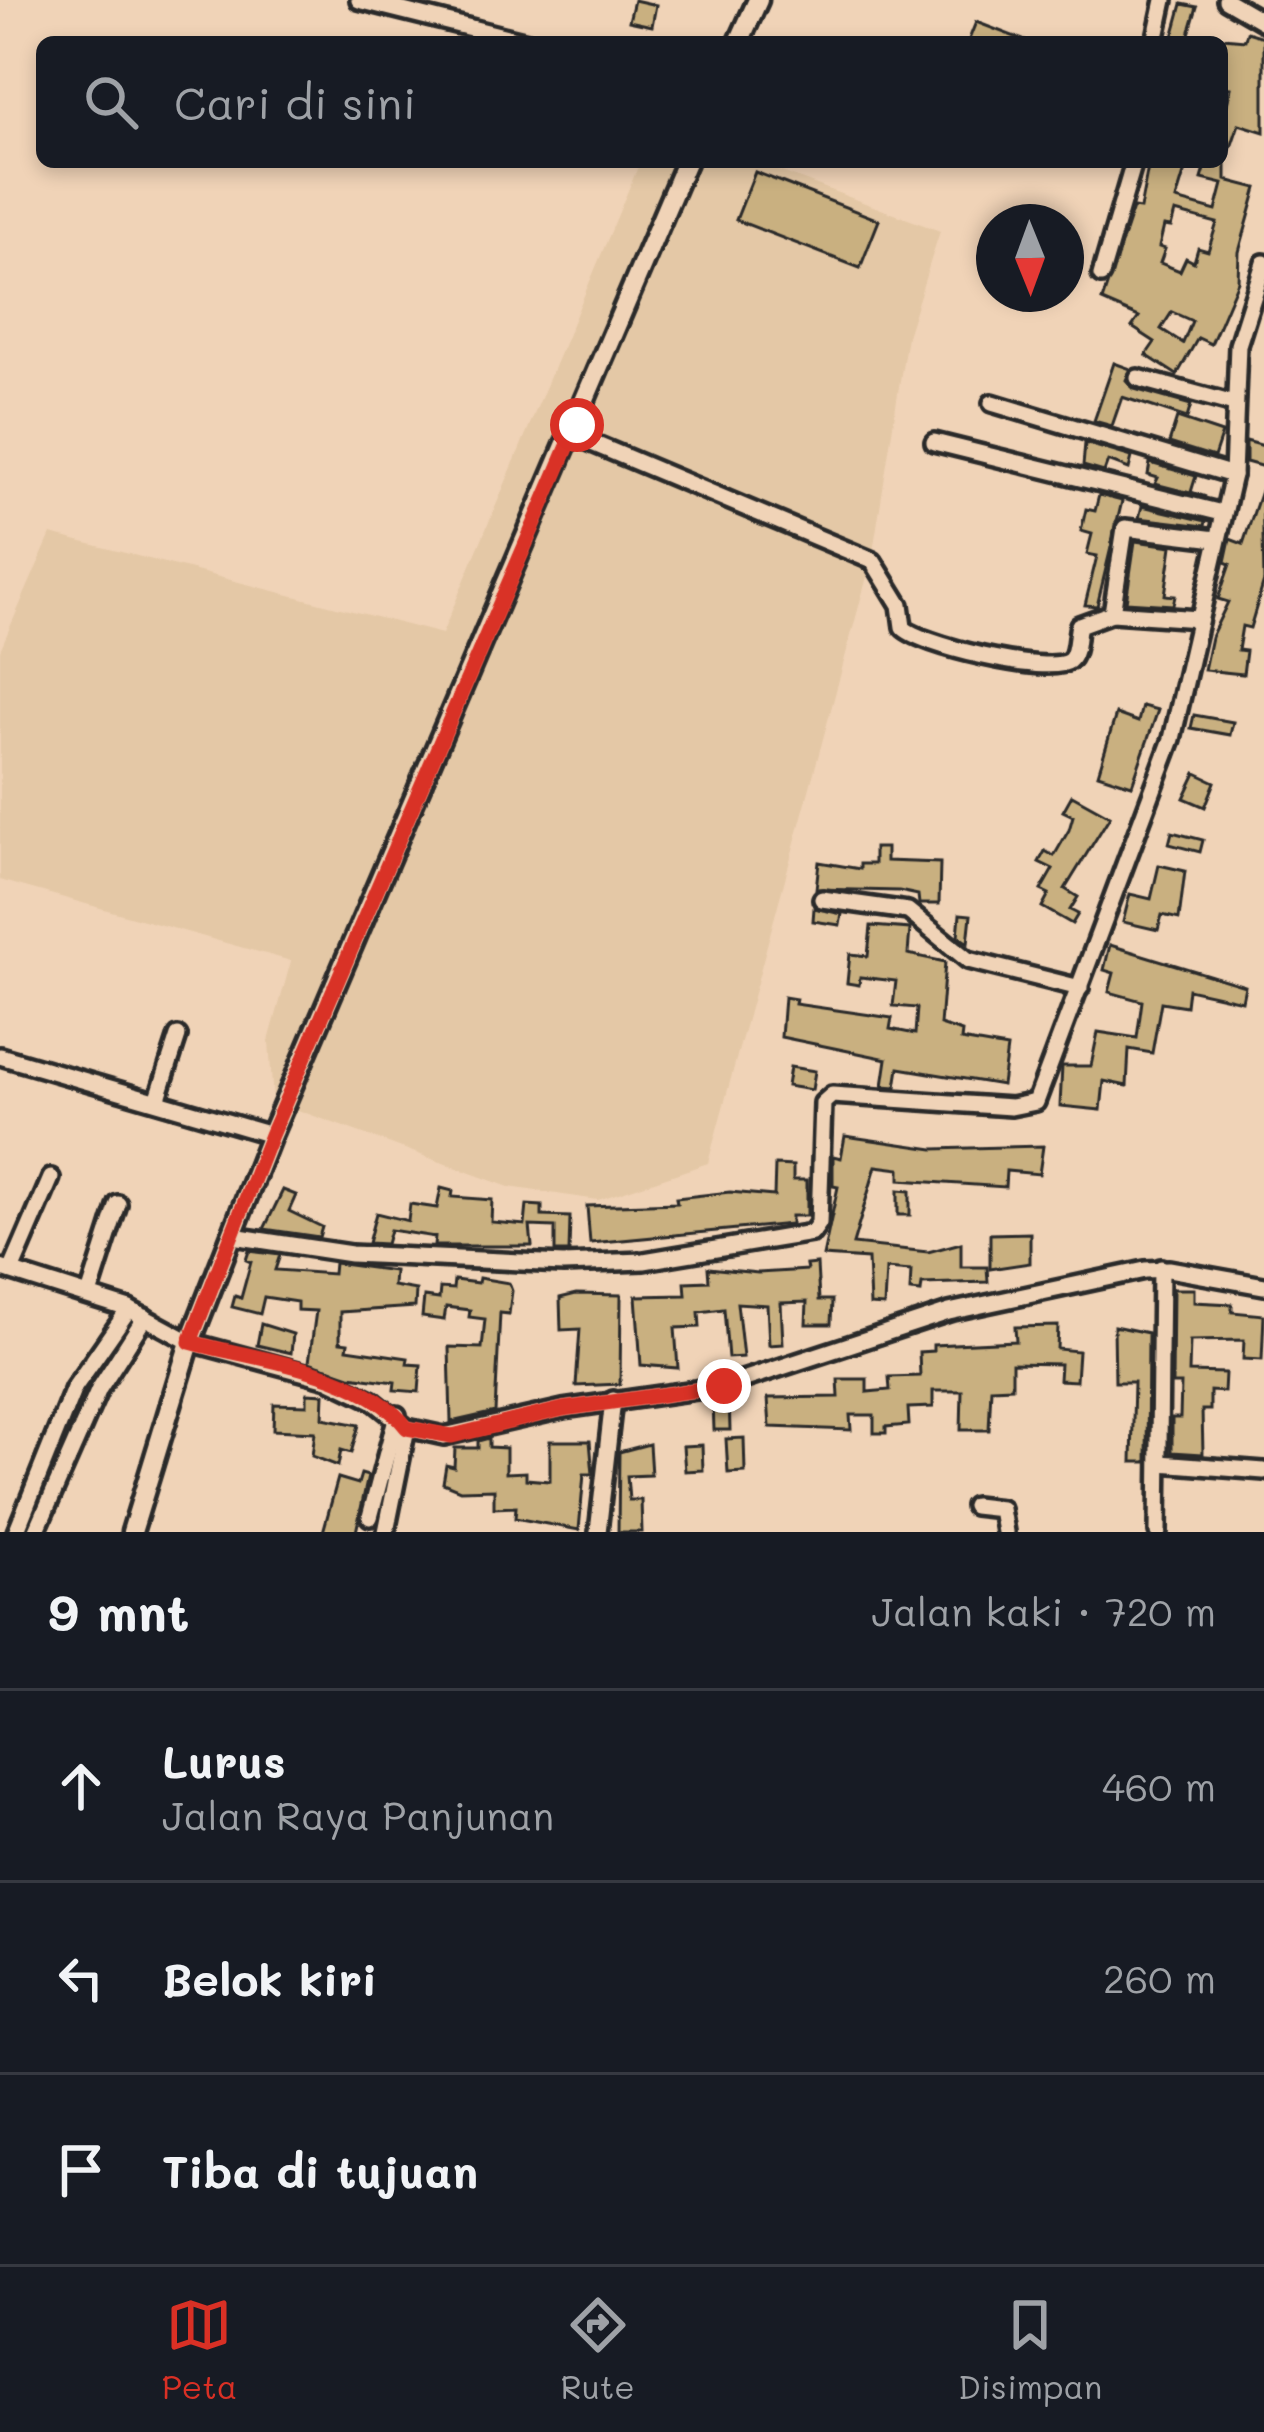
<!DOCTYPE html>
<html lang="id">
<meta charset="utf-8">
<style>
body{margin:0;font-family:Mali,sans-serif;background:#20242c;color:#f1f3f6}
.compass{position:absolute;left:976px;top:204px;width:108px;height:108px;border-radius:50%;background:#171b24;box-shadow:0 6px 18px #0003;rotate:179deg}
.stop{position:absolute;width:36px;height:36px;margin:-27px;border:9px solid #d93025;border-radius:50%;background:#fff}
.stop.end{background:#d93025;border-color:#fff;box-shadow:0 3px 12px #0008}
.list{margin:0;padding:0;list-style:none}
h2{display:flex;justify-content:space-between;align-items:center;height:156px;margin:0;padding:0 48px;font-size:51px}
h2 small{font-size:39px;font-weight:400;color:#9ea1a6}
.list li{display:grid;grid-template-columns:78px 1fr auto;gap:36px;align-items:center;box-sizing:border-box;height:192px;padding:0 48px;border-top:3px solid #363941}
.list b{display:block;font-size:45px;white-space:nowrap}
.list p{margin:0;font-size:39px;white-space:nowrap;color:#9ea1a6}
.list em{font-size:39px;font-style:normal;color:#9ea1a6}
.icon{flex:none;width:66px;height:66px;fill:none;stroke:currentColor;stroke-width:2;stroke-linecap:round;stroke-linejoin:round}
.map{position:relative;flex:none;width:1264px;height:1532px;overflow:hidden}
.search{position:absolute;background:#171b24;box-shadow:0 6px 18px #0003;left:36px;right:36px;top:36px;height:132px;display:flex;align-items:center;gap:30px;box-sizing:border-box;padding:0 42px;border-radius:18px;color:#9ea1a6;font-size:45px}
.sheet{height:732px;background:#171b24}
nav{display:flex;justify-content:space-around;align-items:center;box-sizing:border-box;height:168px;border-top:3px solid #363941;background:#171b24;font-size:33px;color:#9ea1a6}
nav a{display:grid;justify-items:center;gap:6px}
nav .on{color:#d93025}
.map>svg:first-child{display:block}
</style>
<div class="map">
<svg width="1264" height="1532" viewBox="0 0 1264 1532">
<rect width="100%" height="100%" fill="#f0d3b7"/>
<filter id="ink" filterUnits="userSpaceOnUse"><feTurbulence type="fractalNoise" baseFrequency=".00833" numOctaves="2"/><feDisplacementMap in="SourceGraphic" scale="24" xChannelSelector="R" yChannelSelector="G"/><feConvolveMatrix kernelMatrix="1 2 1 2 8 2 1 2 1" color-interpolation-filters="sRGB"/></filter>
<g filter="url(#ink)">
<polygon fill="#e4c8a6" points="640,162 755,162 940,231 907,336 872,558 708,1163 598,1200 509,1187 273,1101 269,1041 291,961 0,880 0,650 51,534 442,634"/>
<g fill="#c9b080" stroke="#2b2b2b" stroke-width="3" fill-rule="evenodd">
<polygon points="634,0 656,5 652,26 629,21"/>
<polygon points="1182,4 1197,7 1187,41 1173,37"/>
<polygon points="976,22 1026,41 1025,42 968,42"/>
<path d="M1247 32 1264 37V132L1239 124 1226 162V180L1257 188 1239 252 1238 281 1211 344 1198 338 1177 375 1146 355 1155 342 1132 327 1139 317 1102 301 1133 208 1140 209 1149 162 1186 167 1176 200 1216 211 1223 184 1202 179 1207 162H1222V125L1231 88 1222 87V38L1245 40ZM1175 212 1217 223 1208 251 1198 248 1194 262 1186 258 1180 271 1160 263 1165 249 1159 247 1164 226 1171 227ZM1172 312 1192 321 1183 343 1161 329Z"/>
<polygon points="755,172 879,220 860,268 736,220"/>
<polygon points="1114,363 1131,369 1126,380 1134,389 1191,405 1187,418 1122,397 1112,426 1094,421"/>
<polygon points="1177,418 1222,433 1214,457 1169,443"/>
<polygon points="1246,441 1264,446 1264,467 1246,462"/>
<polygon points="1085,443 1132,457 1129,469 1108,461 1104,472 1083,466"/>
<polygon points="1150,463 1196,476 1191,492 1206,497 1155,484 1158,478 1148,475"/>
<polygon points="1262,488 1264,581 1250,628 1242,626 1238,650 1246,651 1243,674 1204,670 1211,637 1228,602 1218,599 1230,564 1225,562 1230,539 1243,544"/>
<polygon points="1099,495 1122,501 1097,606 1085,605 1097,556 1087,554 1092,534 1081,531 1086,509 1095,511"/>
<polygon points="1142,506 1206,521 1205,526 1139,518"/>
<polygon points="1135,541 1172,546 1165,595 1175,596 1173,605 1126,602"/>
<polygon points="1142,706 1158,710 1132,785 1098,774 1116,714 1138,722"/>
<polygon points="1194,715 1233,722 1230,735 1191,728"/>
<polygon points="1196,773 1215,782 1205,807 1184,798"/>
<polygon points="1072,795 1110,816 1065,889 1078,897 1070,910 1078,914 1072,924 1042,907 1049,894 1041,890 1053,869 1039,862 1045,851 1054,856 1069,830 1073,816 1063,811"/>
<polygon points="1172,832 1203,840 1200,852 1169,844"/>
<polygon points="874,848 886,848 886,861 940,863 939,904 919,904 918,895 899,891 816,889 819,862 860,869 860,864 874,864"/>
<polygon points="1159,865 1185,871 1179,919 1162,915 1158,930 1123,922 1130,894 1151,899"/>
<polygon points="814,908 842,914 840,925 813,921"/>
<polygon points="960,914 971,915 968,943 958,936"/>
<polygon points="871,926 910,929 908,954 945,962 940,1025 962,1032 961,1040 1007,1048 1002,1085 899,1068 896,1087 883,1086 887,1059 781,1037 784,997 796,999 795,1004 892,1018 890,1029 915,1034 917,1008 893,1006 896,981 860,977 859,985 847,983 850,954 868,956"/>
<polygon points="1110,945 1245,986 1242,1001 1188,989 1186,1006 1161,1002 1152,1053 1129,1049 1127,1086 1104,1081 1101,1110 1060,1106 1062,1066 1091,1066 1098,1032 1137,1038 1142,1001 1109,992 1114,973 1104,970"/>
<polygon points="790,1067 815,1071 812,1090 787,1086"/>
<polygon points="845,1136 934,1149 1043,1146 1039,1174 1006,1171 1005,1187 900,1180 900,1169 876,1166 853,1244 928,1252 961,1243 961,1267 987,1267 988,1282 922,1284 921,1292 910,1291 911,1271 886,1269 884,1306 870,1305 868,1259 823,1256 838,1187 833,1186 833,1156 841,1158"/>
<polygon points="775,1165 793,1166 793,1180 807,1180 807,1216 791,1216 791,1224 590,1243 587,1206 677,1203 676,1198 730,1192 774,1196"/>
<polygon points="441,1188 453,1191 452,1197 492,1200 491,1222 525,1225 527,1205 542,1206 542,1216 570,1217 569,1252 555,1252 555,1227 530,1226 532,1246 434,1246 435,1237 390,1230 386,1244 368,1243 376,1213 408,1221 410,1204 437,1208"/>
<polygon points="283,1190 296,1195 289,1211 322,1227 319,1237 264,1229"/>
<polygon points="898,1190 910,1191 910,1215 898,1215"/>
<polygon points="1030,1233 1030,1263 990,1269 990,1234"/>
<polygon points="249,1251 280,1255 275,1270 333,1274 334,1263 394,1271 393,1286 416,1290 415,1307 340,1312 340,1342 348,1343 347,1349 408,1358 407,1364 421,1365 419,1392 394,1390 395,1382 350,1376 309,1362 316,1311 297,1310 297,1302 264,1297 260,1314 232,1307 235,1296 241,1298 251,1262 246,1260"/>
<polygon points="817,1264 819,1300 832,1300 831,1324 806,1324 807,1302 781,1303 783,1344 769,1345 767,1305 737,1303 743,1357 728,1358 724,1309 699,1312 700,1327 675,1328 678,1368 641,1365 636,1296 686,1295 685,1282 709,1281 708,1268 758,1273 807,1270 806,1265"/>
<polygon points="479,1278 509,1283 512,1291 509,1314 500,1313 495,1412 451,1422 449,1347 482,1348 485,1319 469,1317 470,1310 446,1307 444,1320 422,1317 424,1297 439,1299 440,1288 453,1289 454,1280 478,1283"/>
<polygon points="1173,1289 1194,1289 1194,1302 1232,1304 1232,1312 1264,1315 1262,1360 1243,1359 1244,1340 1190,1341 1189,1372 1225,1373 1224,1392 1210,1391 1210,1410 1202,1410 1203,1454 1172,1452 1172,1418 1180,1418 1181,1384 1172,1384"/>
<polygon points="576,1294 621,1295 620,1384 576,1386 580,1329 561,1330 560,1298"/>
<polygon points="261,1324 293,1334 291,1353 257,1345"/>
<polygon points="1058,1326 1057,1349 1078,1351 1076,1381 1059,1380 1060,1364 1012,1363 1012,1387 991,1388 989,1430 961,1430 962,1391 933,1391 933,1407 908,1408 909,1425 886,1427 886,1433 874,1433 874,1415 850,1415 851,1430 770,1427 768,1398 839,1397 838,1379 867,1379 867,1392 890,1390 889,1377 920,1376 919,1352 933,1351 933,1345 1016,1341 1015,1327"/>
<polygon points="1114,1326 1148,1333 1147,1462 1132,1462 1134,1382 1115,1382"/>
<polygon points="307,1393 324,1394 323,1418 359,1425 351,1453 341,1450 338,1466 312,1456 315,1432 273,1430 274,1404 307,1405"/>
<polygon points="729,1399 730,1430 714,1430 713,1400"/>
<polygon points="489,1438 489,1447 506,1448 506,1473 526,1472 526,1479 550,1481 550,1441 590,1441 593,1474 584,1474 579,1530 515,1518 516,1507 494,1508 494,1489 460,1490 443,1483 446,1465 454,1467 455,1448 478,1448 478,1441"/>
<polygon points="744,1438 745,1472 728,1473 726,1439"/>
<polygon points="649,1444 651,1475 627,1476 629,1500 641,1500 642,1532 618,1532 619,1452"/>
<polygon points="702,1445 703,1470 685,1471 683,1446"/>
<polygon points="361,1474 368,1476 356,1532 323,1532 338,1478 358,1484"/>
</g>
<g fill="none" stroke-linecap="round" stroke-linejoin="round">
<g stroke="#2b2b2b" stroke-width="24">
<g id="minor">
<polyline points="359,0 527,42"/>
<polyline points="1226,0 1264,22"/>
<polyline points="1155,42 1164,0"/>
<polyline points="1101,275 1134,162"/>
<polyline points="1138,378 1234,404"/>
<polyline points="992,403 1233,475"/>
<path d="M573 435 873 561 900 605 903 627C916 644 1049 676 1069 661 1078 654 1076 635 1079 625L1112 613 1199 619"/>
<polyline points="934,442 1222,513"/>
<polyline points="1112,613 1125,528 1216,539"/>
<polyline points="822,899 908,911 968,960 1080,988"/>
<polyline points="0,1056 271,1135"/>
<polyline points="157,1101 178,1036"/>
<polyline points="233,1236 351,1254 563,1264 644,1261 812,1233 819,1223 823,1103 832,1095 1011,1107 1036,1102 1172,739 1233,475 1238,345 1264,263"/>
<polyline points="0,1268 129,1309 190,1342 328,1379 372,1400 407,1428 444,1436 563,1409 724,1386 949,1312 1145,1270 1169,1269 1264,1286"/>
<polyline points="11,1271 51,1178"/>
<polyline points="89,1295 118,1204"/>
<polyline points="1160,1463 1264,1471"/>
<polyline points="974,1506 1001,1509 1005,1532"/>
<polyline points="370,1517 397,1415"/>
<polyline points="16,1532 74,1388 129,1309"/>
<polyline points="36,1532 99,1389 145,1317"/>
<polyline points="386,1532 407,1428"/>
<polyline points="598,1532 613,1400"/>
<polyline points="1158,1532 1161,1268"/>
</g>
</g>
<g stroke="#2b2b2b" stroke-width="27">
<g id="major">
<polyline points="739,42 758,0"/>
<polyline points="132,1532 190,1342 271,1135 686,162"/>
</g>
</g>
<use href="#minor" stroke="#f0d3b7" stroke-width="15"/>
<use href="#major" stroke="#f0d3b7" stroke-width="18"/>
</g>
</g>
<g fill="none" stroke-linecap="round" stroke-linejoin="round" filter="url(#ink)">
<path stroke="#d93025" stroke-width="15" d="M577 425 271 1135 190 1342C257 1360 362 1369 407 1428L452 1436 563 1409 724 1386"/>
</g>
</svg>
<svg class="compass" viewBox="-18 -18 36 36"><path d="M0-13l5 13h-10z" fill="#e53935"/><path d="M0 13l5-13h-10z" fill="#9ea1a6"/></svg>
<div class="stop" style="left:577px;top:425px"></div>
<div class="stop end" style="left:724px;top:1386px"></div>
<div class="search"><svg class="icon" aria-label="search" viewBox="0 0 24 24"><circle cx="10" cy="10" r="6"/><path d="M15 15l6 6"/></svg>Cari di sini</div>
</div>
<section class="sheet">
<h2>9 mnt<small>Jalan kaki · 720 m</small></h2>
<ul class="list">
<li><svg class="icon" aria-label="ahead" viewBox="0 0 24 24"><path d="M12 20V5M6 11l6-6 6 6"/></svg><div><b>Lurus</b><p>Jalan Raya Panjunan</p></div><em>460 m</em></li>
<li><svg class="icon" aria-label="left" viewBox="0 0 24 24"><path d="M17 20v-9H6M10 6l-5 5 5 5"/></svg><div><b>Belok kiri</b></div><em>260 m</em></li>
<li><svg class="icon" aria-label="arrive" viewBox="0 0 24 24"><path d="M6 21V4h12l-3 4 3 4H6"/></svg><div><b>Tiba di tujuan</b></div></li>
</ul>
</section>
<nav>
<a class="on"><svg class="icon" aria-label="map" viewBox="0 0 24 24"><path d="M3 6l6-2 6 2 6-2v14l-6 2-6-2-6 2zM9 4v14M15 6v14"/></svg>Peta</a>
<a><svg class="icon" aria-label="directions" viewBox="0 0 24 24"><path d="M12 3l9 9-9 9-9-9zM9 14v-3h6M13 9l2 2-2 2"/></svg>Rute</a>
<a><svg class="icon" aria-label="saved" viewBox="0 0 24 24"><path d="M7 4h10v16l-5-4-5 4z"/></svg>Disimpan</a>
</nav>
